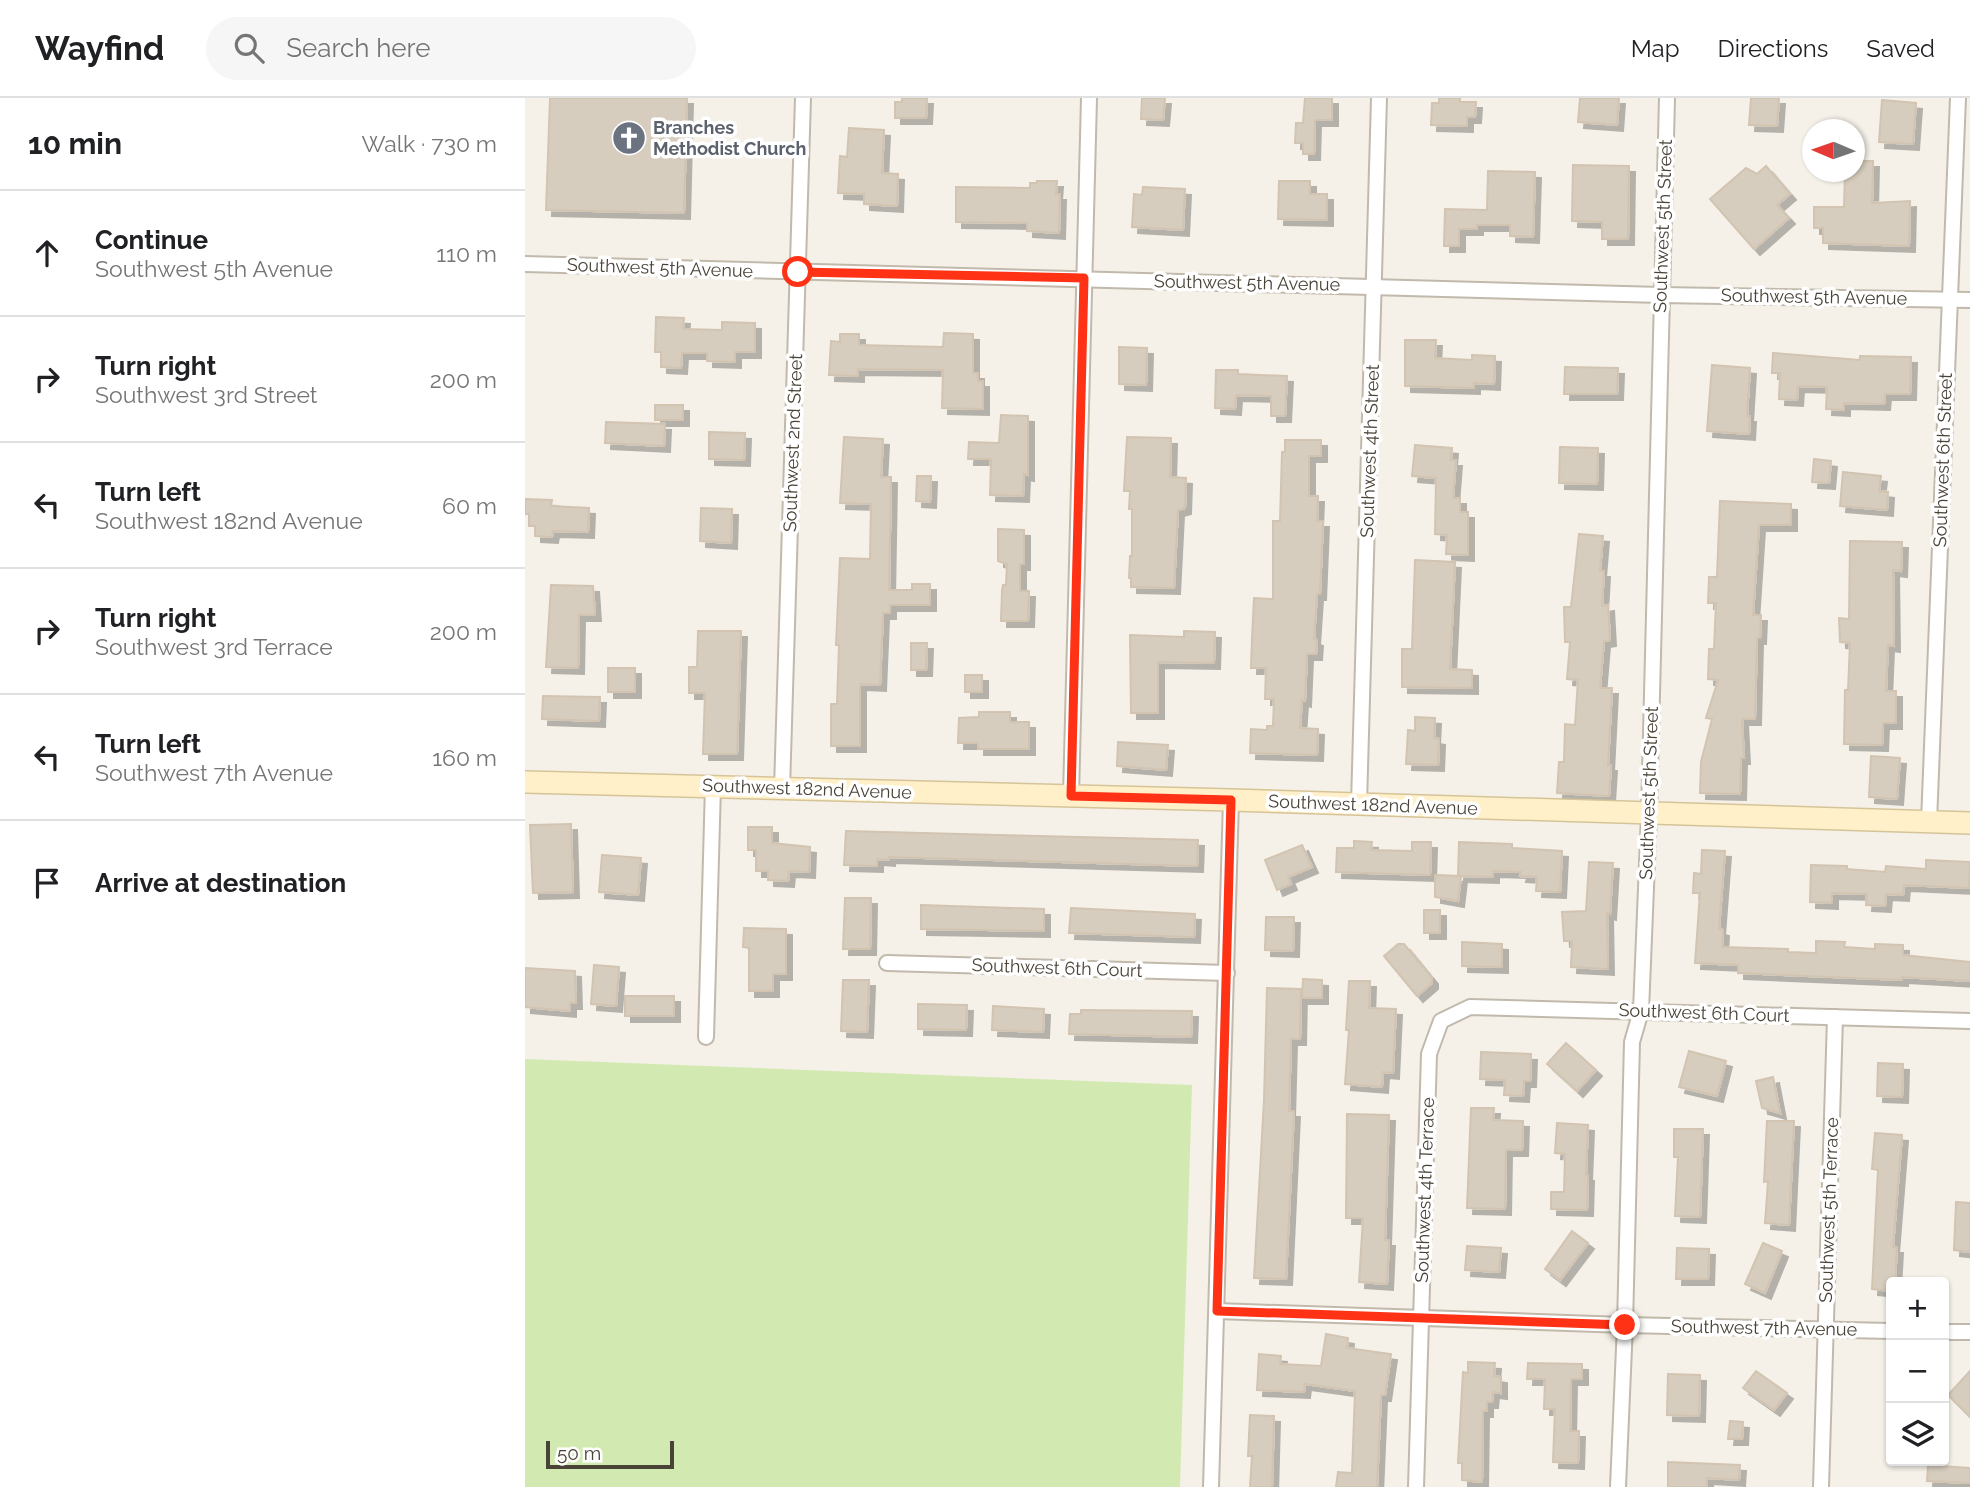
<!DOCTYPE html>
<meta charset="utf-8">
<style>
body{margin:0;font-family:Raleway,sans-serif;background:#f6f6f6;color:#202124}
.controls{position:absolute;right:21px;bottom:21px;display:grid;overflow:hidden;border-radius:7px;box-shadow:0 2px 5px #0004}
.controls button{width:63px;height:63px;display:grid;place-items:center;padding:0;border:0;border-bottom:2px solid #e0e0e0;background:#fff;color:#202124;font:35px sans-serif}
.compass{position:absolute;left:1277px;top:21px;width:63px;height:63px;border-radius:50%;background:#fff;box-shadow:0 2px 5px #0004;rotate:272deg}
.scale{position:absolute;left:21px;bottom:18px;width:128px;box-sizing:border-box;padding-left:7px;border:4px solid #494237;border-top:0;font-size:19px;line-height:24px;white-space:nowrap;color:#494237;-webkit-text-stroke:5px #fff;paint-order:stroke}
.stop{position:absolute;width:21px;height:21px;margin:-16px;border:5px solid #ff3216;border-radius:50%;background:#fff}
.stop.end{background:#ff3216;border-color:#fff;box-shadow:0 2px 7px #0008}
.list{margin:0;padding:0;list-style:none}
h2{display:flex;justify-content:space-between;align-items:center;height:91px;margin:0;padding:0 28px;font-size:30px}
h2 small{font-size:23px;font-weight:400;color:#757577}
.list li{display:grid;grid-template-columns:46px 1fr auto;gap:21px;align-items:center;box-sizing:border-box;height:126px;padding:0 28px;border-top:2px solid #e0e0e0}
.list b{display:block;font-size:26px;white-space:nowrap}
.list p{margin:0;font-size:23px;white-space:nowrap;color:#757577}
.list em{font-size:23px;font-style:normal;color:#757577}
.icon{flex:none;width:38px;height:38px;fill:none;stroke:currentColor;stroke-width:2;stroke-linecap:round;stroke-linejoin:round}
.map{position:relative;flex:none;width:1445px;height:1389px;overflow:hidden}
header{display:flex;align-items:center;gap:42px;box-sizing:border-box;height:98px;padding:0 35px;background:#fff;border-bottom:2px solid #e0e0e0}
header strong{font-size:33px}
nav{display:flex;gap:38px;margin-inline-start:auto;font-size:24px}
.search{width:490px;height:63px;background:#f6f6f6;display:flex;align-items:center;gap:18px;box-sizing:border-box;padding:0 24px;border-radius:38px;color:#757577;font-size:26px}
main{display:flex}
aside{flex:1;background:#fff}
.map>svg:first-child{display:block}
</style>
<header>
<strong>Wayfind</strong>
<div class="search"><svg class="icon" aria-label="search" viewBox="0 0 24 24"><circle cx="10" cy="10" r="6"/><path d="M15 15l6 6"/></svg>Search here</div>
<nav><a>Map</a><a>Directions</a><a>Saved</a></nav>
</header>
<main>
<aside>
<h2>10 min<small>Walk · 730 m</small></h2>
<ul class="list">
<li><svg class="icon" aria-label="ahead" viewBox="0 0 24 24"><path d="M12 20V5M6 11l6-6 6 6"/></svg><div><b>Continue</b><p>Southwest 5th Avenue</p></div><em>110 m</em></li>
<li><svg class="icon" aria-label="right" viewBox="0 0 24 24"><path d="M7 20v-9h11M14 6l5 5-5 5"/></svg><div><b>Turn right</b><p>Southwest 3rd Street</p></div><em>200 m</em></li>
<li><svg class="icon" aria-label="left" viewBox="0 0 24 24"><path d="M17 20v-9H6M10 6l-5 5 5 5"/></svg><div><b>Turn left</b><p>Southwest 182nd Avenue</p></div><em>60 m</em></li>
<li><svg class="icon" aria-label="right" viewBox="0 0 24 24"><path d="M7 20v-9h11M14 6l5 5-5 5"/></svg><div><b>Turn right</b><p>Southwest 3rd Terrace</p></div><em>200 m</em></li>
<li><svg class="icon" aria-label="left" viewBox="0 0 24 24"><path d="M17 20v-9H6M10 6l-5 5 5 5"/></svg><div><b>Turn left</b><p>Southwest 7th Avenue</p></div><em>160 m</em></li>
<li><svg class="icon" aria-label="arrive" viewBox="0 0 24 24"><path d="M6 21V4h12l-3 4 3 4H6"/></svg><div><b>Arrive at destination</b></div></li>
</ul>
</aside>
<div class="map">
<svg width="1445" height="1389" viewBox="0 0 1445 1389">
<defs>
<filter id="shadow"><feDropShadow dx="6" dy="6" stdDeviation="0" flood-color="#0004"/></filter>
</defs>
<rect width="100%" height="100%" fill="#f5f1e9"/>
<polygon fill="#d2eab1" points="0,961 667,987 655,1389 0,1389"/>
<g fill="#d7cdbe" stroke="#d2c4b1" stroke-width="2" filter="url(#shadow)">
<polygon points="25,0 162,0 159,115 21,112"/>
<polygon points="377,0 402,0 401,20 370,20 370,4 377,4"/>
<polygon points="617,0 640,0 638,22 616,21"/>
<polygon points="780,0 807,0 807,22 790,22 789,56 778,56 778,45 770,45 771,25 778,25"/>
<polygon points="914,0 935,0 935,4 951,4 950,19 942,19 942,28 906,27 907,5 914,5"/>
<polygon points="1055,0 1094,0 1092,27 1053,24"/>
<polygon points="1226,0 1254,0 1252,28 1224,27"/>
<polygon points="1357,2 1391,5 1388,46 1354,44"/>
<polygon points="324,30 359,32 357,75 373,76 372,108 339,106 339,96 313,95 315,58 322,59"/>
<polygon points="1329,63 1348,63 1347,105 1385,103 1384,148 1298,145 1298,130 1289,130 1289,109 1319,109 1320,74 1329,74"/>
<polygon points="1048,67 1104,68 1103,141 1077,141 1077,124 1047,123"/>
<polygon points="1241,68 1265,96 1252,107 1264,120 1229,151 1185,101 1221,70 1232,76"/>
<polygon points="963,73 1010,74 1008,139 985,138 985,127 952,127 952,131 934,131 934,148 919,148 920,111 962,112"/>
<polygon points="512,83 532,83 531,96 535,96 534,135 502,133 502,125 431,124 431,89 505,90 505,85 512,85"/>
<polygon points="754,83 785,83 785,96 802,96 802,122 753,121"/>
<polygon points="618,89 660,91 658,132 607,129 609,96 617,97"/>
<polygon points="131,219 159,220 158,231 197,232 197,224 230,225 230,254 210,254 210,264 182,263 182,255 157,255 156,270 136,269 136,254 130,254"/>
<polygon points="419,235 448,236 448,275 453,275 453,283 458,283 458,311 417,310 418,272 333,271 333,278 304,277 306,243 315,244 315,236 334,236 334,247 418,249"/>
<polygon points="880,242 911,242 910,260 947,262 947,257 970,258 969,286 949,285 949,290 880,288"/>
<polygon points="594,249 622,250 621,287 594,286"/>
<polygon points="1248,255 1335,262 1335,258 1386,259 1385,296 1360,296 1359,306 1319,305 1319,312 1301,311 1302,289 1273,288 1272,302 1254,301 1255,275 1247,275"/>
<polygon points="1187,267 1225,270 1222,318 1225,318 1224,336 1182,333"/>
<polygon points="1040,269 1093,270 1092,296 1039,296"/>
<polygon points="691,272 713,272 713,276 762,278 760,318 746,318 746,298 711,297 710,311 690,310"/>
<rect x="130" y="307" width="28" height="15"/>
<polygon points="476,317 503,318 503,377 499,376 498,398 465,397 466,361 443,361 444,344 474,345"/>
<polygon points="81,324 140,326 139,348 80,345"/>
<polygon points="184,334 220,335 219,362 184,361"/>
<polygon points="319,339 358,341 356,379 366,379 364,492 387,492 387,486 405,486 405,507 365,507 365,515 358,515 355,587 335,586 335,648 306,648 306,606 312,606 314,547 311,547 315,460 345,461 346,406 315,405"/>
<polygon points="602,339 646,340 645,379 661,380 660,410 653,412 649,490 606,489 606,480 604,480 605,458 607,458 607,411 604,411 605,393 599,393"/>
<polygon points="760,342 796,342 796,358 784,358 784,398 793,398 792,423 798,423 795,496 792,496 789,541 792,542 791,556 782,556 780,603 777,602 775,630 793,631 792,657 725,655 726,631 742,632 742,628 748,628 749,601 740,601 741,570 726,570 727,540 729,500 748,501 748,423 755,423 757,354 760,354"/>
<polygon points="890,347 927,350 926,362 931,362 928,400 935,400 935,414 943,414 943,457 921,456 922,437 910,436 911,380 887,378"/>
<polygon points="1035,349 1073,350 1072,386 1034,385"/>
<polygon points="1289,361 1306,363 1304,385 1287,384"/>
<polygon points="1318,374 1356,378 1354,393 1363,394 1362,412 1315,408"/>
<polygon points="392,378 406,378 405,404 391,403"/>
<polygon points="0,401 27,402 26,408 64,410 63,434 28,433 27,439 10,438 10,428 4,428 4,416 0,416"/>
<polygon points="1195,403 1266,406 1266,427 1234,427 1228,517 1236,517 1235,540 1232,540 1230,621 1217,621 1219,660 1216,660 1215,696 1175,695 1176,664 1187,621 1181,620 1193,582 1183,581 1184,551 1189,551 1191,505 1183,505 1184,479 1192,479"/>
<polygon points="176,410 207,411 206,445 175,443"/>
<polygon points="473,431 499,432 499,466 495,466 495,493 504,493 503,523 476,523 477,492 478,487 481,487 482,466 473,463"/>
<polygon points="1054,436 1078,438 1075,473 1079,473 1077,508 1083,507 1085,542 1079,543 1075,590 1087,590 1083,667 1086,667 1084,698 1032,695 1034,664 1039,664 1040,626 1050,627 1053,582 1042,581 1045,544 1040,544 1039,509 1046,509"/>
<polygon points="1325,443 1377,444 1376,473 1368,472 1369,548 1363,547 1361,593 1371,593 1371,625 1358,625 1357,647 1319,646 1320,592 1323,592 1325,545 1315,544 1314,520 1324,521"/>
<polygon points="890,462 930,464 925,571 947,572 947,590 877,589 877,551 887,551"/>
<polygon points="26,487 68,488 70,517 54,517 53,570 21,569"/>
<polygon points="173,533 216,533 212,656 178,656 180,595 164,595 164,569 172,569"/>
<polygon points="659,533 690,534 689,565 633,564 633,615 606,615 605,537 659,539"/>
<polygon points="386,545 402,545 401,572 386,572"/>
<rect x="83" y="570" width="27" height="24"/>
<rect x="440" y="577" width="17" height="17"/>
<polygon points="18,598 75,599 74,623 17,621"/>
<polygon points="454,614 485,614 485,624 504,624 504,651 453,651 453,645 433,645 434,620 454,619"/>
<polygon points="890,619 910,620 909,640 914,641 913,667 881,666 883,632 890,633"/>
<polygon points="593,644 643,647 641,672 592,668"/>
<polygon points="1346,658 1375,660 1372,701 1344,699"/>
<polygon points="46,726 48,794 8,795 5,727"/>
<polygon points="223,729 247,729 247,745 285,749 284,774 264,773 263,783 243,782 243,773 231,773 231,752 223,752"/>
<polygon points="321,733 673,742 672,768 364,759 364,762 352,761 352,768 319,767"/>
<polygon points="829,743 847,744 846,752 887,753 887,744 906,744 905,777 811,774 812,750 829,750"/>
<polygon points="934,744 987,746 987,750 1037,753 1035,794 1011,793 1012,779 995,778 996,774 968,773 968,779 933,778"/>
<polygon points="777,747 787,769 763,779 766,786 752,792 740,762"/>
<polygon points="1177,752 1200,753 1194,831 1198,832 1197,849 1263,851 1263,854 1291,855 1291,843 1320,844 1319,849 1350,851 1350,846 1378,847 1378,857 1445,864 1445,883 1377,879 1377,882 1213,875 1213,867 1170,865 1175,795 1168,795 1169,775 1176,776"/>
<polygon points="77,757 116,760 113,797 74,794"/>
<polygon points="1401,762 1445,764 1444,790 1379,787 1378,797 1361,796 1360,808 1341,807 1342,796 1307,795 1307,805 1285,804 1286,767 1322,768 1322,771 1360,774 1361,768 1401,771"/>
<polygon points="1064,764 1088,765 1085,816 1082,815 1083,871 1046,869 1047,843 1039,843 1037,814 1061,813"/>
<polygon points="910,777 936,778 933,803 910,799"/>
<polygon points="320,800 346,800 345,851 318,851"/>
<polygon points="396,807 519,811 519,833 396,831"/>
<polygon points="546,810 670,816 669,839 544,835"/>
<rect x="899" y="812" width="16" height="23"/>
<polygon points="741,819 769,819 768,853 740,852"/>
<polygon points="219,830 261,831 261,876 248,876 248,893 224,893 224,850 218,849"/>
<polygon points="937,844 977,846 977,869 937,868"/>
<polygon points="873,846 879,846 907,880 907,885 892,898 859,858"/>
<polygon points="69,867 94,869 91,908 66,906"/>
<polygon points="0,870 50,873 51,905 45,905 45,913 0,909"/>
<polygon points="778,881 797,882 797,900 777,900"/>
<polygon points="318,882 344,882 342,934 316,933"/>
<polygon points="824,883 845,883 844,910 871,911 868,975 858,974 857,989 820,986 824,932 821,932"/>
<polygon points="742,890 776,891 775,941 766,941 764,1013 769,1013 761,1181 729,1180 739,1002"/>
<rect x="100" y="898" width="49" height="20"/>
<polygon points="393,906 442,907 441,932 393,931"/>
<polygon points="468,908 519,911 518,934 467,932"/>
<polygon points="556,912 667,913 666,939 544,936 545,916 556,916"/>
<polygon points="1041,945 1071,972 1052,993 1022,966"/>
<polygon points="1164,953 1201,963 1192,998 1154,989"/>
<polygon points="956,954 1006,956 1005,983 999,983 998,998 979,997 980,982 955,981"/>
<polygon points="1353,965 1378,966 1377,999 1352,998"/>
<polygon points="1248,979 1255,1015 1237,1010 1231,983"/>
<polygon points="946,1010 969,1010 968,1022 998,1023 997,1052 981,1052 980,1111 942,1110"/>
<polygon points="822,1016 864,1017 860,1142 864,1142 862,1186 834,1184 838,1120 821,1120"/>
<polygon points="1242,1023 1269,1023 1264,1127 1240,1125 1243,1083 1239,1084"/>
<polygon points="1032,1025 1063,1027 1061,1077 1063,1077 1062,1112 1026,1111 1026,1094 1039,1094 1040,1056 1030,1055"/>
<polygon points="1149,1031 1178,1031 1175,1119 1150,1118 1153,1059 1149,1059"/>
<polygon points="1350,1035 1377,1037 1368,1149 1372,1149 1370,1184 1366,1184 1366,1193 1347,1191 1353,1072 1347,1071"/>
<polygon points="1431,1104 1445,1105 1445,1154 1429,1152"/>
<polygon points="1047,1133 1063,1145 1035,1182 1020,1171"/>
<polygon points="1238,1145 1257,1153 1240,1195 1220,1186"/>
<polygon points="942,1148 976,1150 974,1174 940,1172"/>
<polygon points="1152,1150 1184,1151 1183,1181 1151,1181"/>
<polygon points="801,1236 823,1240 822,1250 866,1256 860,1297 856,1297 852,1389 811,1389 813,1374 827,1375 830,1293 780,1286 779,1294 732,1292 734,1256 756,1258 755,1266 796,1268"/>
<polygon points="943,1264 970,1265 969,1278 976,1279 976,1295 968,1294 967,1304 962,1304 962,1313 958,1313 957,1384 937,1382 937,1365 933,1365 938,1274 943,1275"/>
<polygon points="1003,1265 1057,1266 1057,1281 1046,1281 1045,1333 1054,1333 1053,1365 1028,1364 1030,1311 1019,1311 1020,1281 1002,1281"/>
<polygon points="1231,1273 1262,1295 1249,1312 1218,1290"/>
<polygon points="1445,1273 1445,1319 1423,1297"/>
<polygon points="1143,1276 1175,1277 1174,1318 1142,1317"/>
<polygon points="725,1317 749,1318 747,1389 725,1389 727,1358 723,1358"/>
<polygon points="1205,1323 1218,1324 1217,1341 1203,1341"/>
<polygon points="1143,1364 1215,1367 1214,1382 1182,1380 1182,1389 1143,1389"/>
<polygon points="1403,1367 1445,1370 1445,1385 1402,1383"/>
</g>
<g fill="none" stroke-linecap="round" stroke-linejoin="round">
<g stroke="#c1b9ab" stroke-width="18">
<g id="street">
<polyline points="0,166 1136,197 1445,202"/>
<polyline points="257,691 278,0"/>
<polyline points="546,698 564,0"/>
<polyline points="834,706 854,0"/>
<polyline points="1404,724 1433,0"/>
<polyline points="362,865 702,875"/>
<polyline points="181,939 188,688"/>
<polyline points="692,1213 1100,1227 1366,1233"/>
<polyline points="1419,1234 1445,1234"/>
<polyline points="686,1389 706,702"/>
<polyline points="891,1389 904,956 916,923 945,909 1445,923"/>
<polyline points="1093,1389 1100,1227 1107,944 1116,913 1124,716 1142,0"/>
<polyline points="1296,1389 1310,919"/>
</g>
</g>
<g stroke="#d6c498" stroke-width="24">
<polyline id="secondary" points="0,684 706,702 1445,725"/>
</g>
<use href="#street" stroke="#fff" stroke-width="14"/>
<use href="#secondary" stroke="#fff0c9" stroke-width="21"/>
</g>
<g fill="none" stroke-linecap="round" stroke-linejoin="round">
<polyline stroke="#ff3216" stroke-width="9" points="273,174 559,180 546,698 706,702 692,1213 1100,1227"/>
</g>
<defs>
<g id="church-disc" transform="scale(1.75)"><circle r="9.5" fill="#6b7280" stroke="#fff"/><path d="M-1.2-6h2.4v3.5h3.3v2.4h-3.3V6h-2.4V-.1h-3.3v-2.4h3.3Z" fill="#fff"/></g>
</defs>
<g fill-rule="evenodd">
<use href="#church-disc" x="104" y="40"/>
</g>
<g text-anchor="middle" stroke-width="7" stroke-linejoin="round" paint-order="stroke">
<g font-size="18" font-weight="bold" fill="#5b616d" stroke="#fff" text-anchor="start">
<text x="128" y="36">Branches<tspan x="128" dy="21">Methodist Church</tspan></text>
</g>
<g font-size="18" fill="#494237" stroke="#fff">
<text transform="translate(1138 128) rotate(-88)" y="6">Southwest 5th Street</text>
<text transform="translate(135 170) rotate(2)" y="6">Southwest 5th Avenue</text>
<text transform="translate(722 185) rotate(1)" y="6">Southwest 5th Avenue</text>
<text transform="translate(1289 199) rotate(1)" y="6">Southwest 5th Avenue</text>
<text transform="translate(268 345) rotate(-88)" y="6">Southwest 2nd Street</text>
<text transform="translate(845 353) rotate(-88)" y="6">Southwest 4th Street</text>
<text transform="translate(1418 362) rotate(-88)" y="6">Southwest 6th Street</text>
<text transform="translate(282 691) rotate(2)" y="6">Southwest 182nd Avenue</text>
<text transform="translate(1124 695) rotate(-88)" y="6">Southwest 5th Street</text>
<text transform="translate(848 707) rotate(2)" y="6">Southwest 182nd Avenue</text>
<text transform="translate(532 870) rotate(2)" y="6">Southwest 6th Court</text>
<text transform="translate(1179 915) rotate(2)" y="6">Southwest 6th Court</text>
<text transform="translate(900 1092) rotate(-88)" y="6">Southwest 4th Terrace</text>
<text transform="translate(1304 1112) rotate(-88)" y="6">Southwest 5th Terrace</text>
<text transform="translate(1239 1230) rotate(1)" y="6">Southwest 7th Avenue</text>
</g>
</g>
</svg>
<div class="controls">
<button>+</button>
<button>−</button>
<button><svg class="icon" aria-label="layers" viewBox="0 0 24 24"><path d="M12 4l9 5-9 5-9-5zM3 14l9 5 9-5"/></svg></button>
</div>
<svg class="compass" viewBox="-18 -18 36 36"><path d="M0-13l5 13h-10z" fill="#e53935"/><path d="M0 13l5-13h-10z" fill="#757577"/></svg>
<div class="scale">50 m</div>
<div class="stop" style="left:273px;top:174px"></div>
<div class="stop end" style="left:1100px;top:1227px"></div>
</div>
</main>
